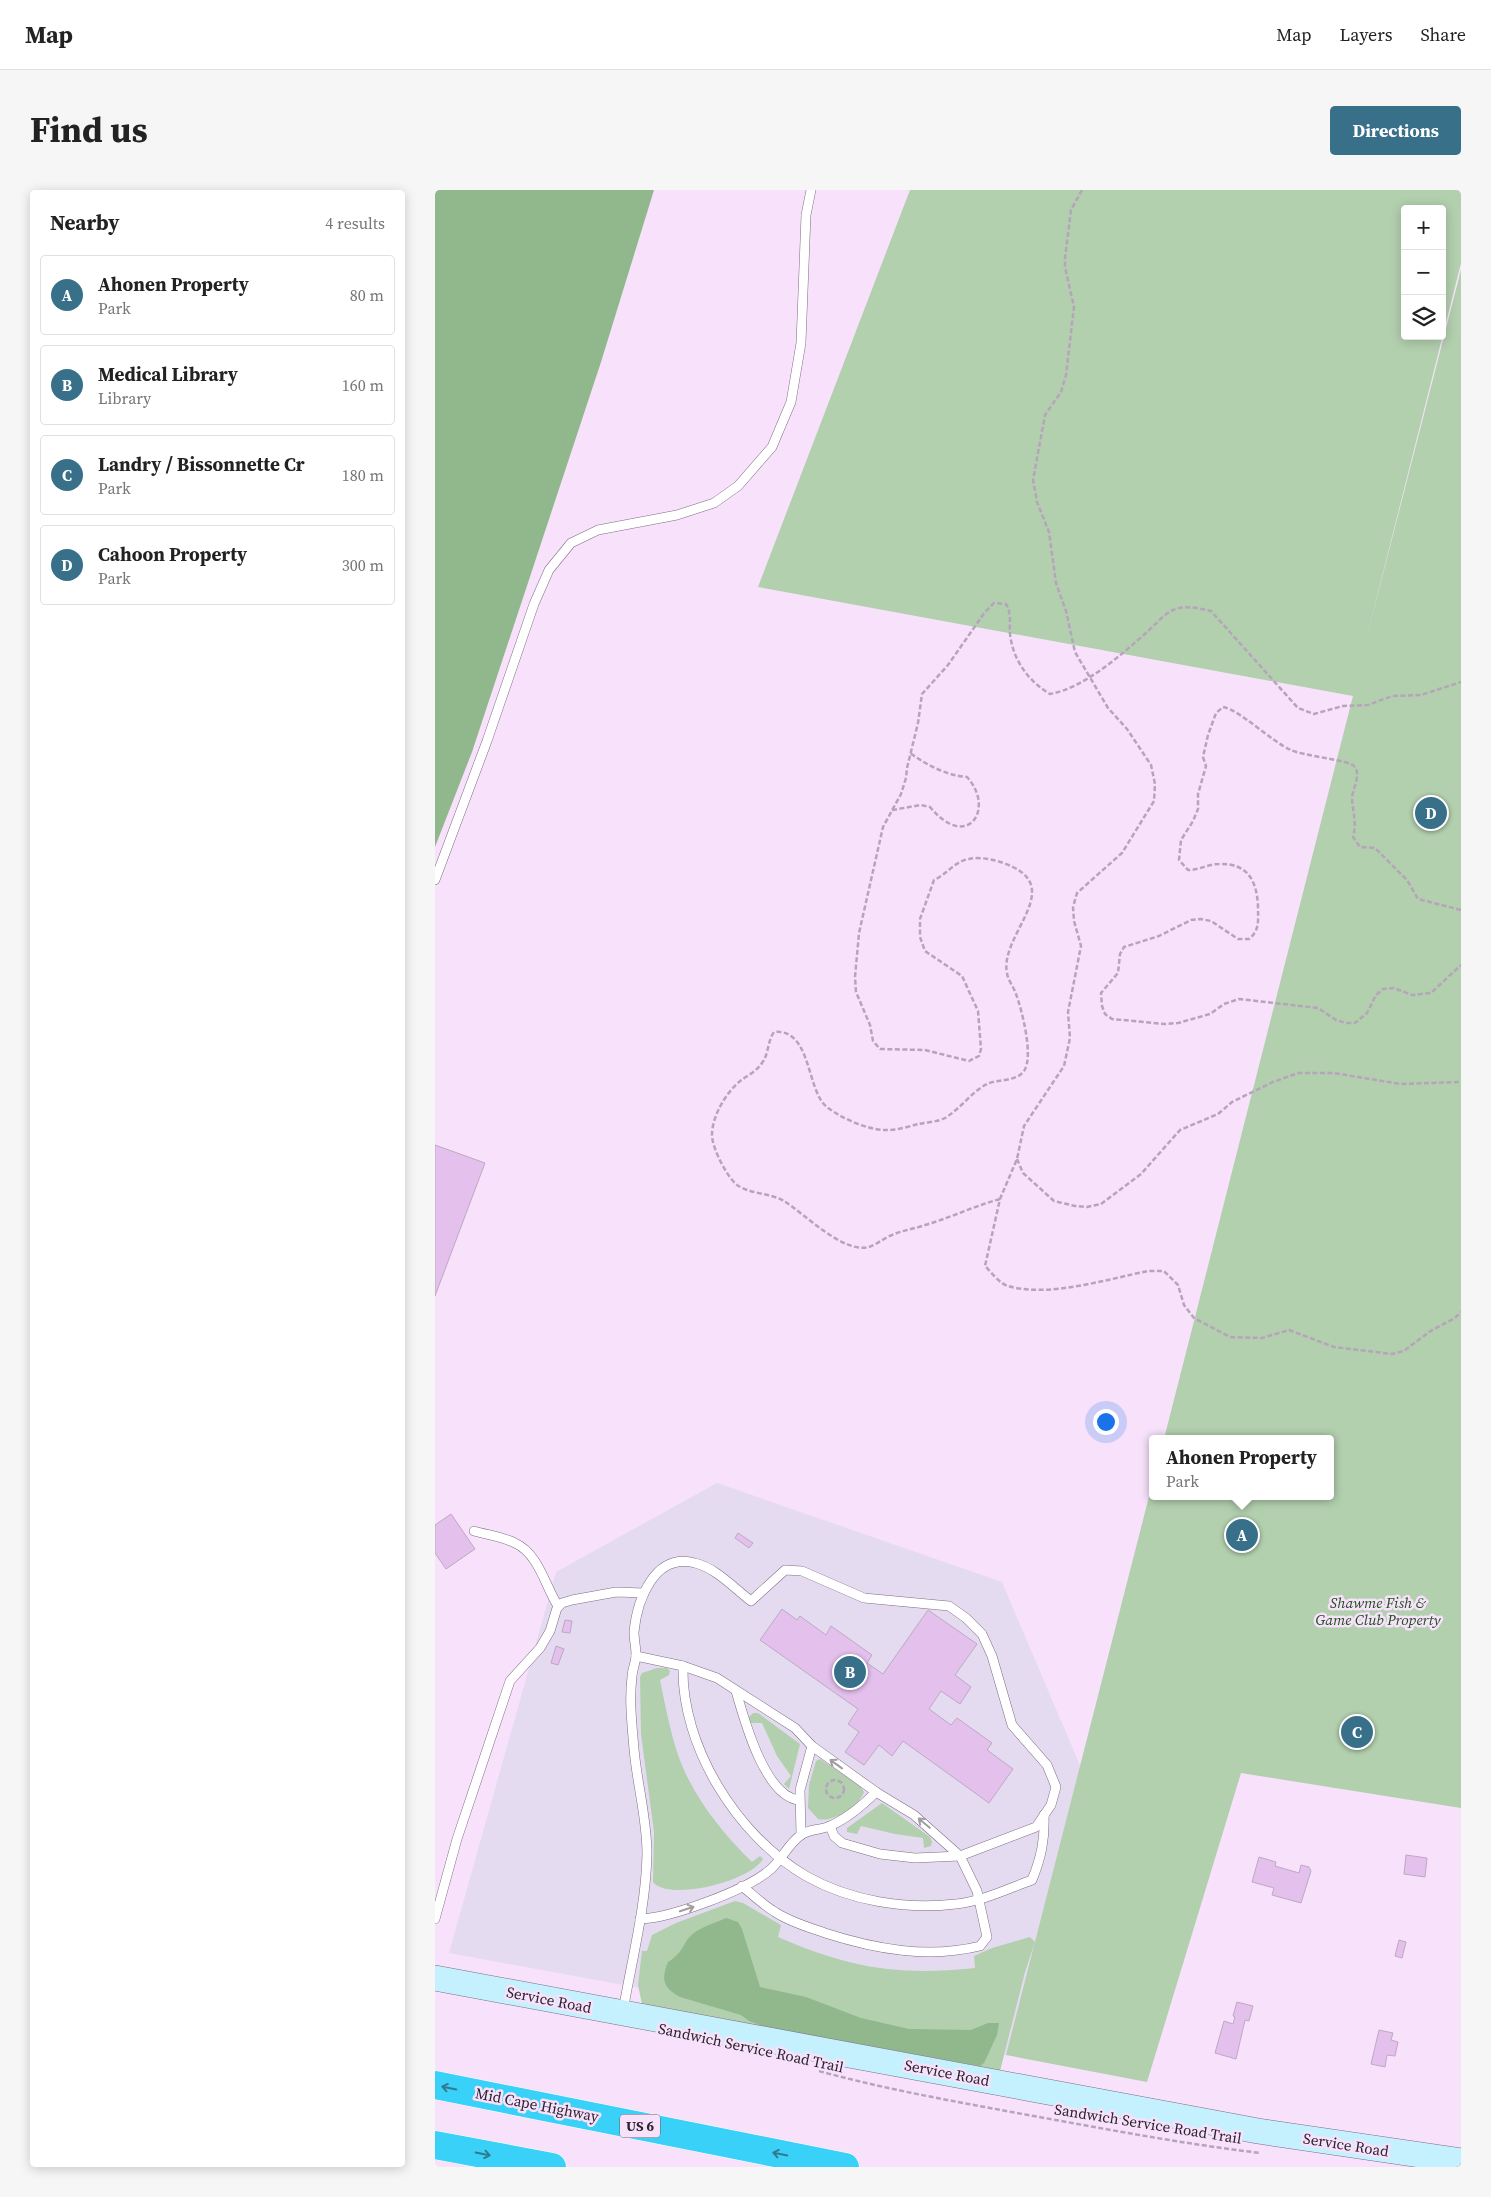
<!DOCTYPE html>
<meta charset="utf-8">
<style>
body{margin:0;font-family:"Source Serif 4",serif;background:#f6f6f6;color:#222}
.controls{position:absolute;right:15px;top:15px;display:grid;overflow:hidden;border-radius:5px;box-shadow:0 2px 12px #0003}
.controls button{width:45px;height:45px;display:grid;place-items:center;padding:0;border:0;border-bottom:1px solid #e0e0e0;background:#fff;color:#222;font:25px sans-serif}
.you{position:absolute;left:670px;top:1231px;width:18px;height:18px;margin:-12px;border:4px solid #fff;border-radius:50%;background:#1a73e8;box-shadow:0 0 0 8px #1a73e833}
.badge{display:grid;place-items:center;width:32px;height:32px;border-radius:50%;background:#38708a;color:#fff;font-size:16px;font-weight:700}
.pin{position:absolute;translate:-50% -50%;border:2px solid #fff;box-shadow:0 1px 5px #0006}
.popup{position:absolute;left:714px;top:1245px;width:185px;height:65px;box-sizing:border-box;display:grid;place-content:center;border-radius:5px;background:#fff;filter:drop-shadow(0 1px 4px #0005);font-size:16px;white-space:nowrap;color:#767676}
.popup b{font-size:19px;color:#222}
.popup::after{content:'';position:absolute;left:50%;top:100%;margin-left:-10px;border:10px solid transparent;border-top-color:#fff}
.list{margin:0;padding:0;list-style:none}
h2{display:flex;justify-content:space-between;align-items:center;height:65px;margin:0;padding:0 20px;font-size:21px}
h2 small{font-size:16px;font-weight:400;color:#767676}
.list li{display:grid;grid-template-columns:32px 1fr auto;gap:15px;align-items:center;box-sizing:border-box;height:80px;margin:0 10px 10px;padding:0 10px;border:1px solid #e0e0e0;border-radius:5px}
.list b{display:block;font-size:19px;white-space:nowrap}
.list p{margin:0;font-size:16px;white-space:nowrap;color:#767676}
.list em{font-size:16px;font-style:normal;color:#767676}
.icon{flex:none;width:28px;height:28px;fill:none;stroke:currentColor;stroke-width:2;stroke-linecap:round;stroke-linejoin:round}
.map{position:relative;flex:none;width:1026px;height:1977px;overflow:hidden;border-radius:5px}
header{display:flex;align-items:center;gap:30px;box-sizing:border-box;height:70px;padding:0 25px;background:#fff;border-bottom:1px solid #e0e0e0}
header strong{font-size:24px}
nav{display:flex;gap:28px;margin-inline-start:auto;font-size:18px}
.intro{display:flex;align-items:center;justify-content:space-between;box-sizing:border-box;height:120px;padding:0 30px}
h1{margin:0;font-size:35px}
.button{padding:12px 22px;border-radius:5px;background:#38708a;color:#fff;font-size:18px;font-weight:700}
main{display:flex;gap:30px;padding:0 30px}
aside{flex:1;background:#fff;border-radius:5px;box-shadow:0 2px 12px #0003}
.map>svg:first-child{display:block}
</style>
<header>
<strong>Map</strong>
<nav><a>Map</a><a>Layers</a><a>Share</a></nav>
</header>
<div class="intro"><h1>Find us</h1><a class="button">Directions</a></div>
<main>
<aside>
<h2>Nearby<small>4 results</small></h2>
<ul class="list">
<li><span class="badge">A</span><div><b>Ahonen Property</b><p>Park</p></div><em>80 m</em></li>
<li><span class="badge">B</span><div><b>Medical Library</b><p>Library</p></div><em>160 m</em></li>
<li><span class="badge">C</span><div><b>Landry / Bissonnette Cr</b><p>Park</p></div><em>180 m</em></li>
<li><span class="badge">D</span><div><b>Cahoon Property</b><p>Park</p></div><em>300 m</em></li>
</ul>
</aside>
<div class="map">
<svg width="1026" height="1977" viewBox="0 0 1026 1977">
<rect width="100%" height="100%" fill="#f7e1fb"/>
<polygon fill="#e4dbf1" points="282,1293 567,1392 655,1599 571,1865 14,1763 121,1382"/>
<g fill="#b2cfae" fill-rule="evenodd">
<path d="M475 0H1026V73L929 458 1026 80V1618L806 1583 712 1892 571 1865 718 1291V1306H896V1249H729L918 506 323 397ZM970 19H1007V146H970Z"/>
<path d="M222 1478H232L235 1481 234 1485 225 1490C230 1514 235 1541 243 1565 257 1605 286 1642 317 1672L325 1666 328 1669C316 1691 234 1712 218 1692L219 1642 206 1544 205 1487 207 1483Z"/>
<polygon points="318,1523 323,1523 365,1554 354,1599 349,1594 356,1586 342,1566 327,1533 315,1533 314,1527"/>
<path d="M385 1569 425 1596 429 1602C424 1616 398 1633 383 1629L373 1618 374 1595 381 1571Z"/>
<polygon points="447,1613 495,1647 497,1652 496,1656 489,1658 488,1648 460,1644 426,1636 422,1644 412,1642 412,1638"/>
<path d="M300 1711 308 1713 346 1735 343 1747C414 1778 462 1786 540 1778L539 1766 557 1758 595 1747 600 1752 590 1782 564 1885 207 1814 203 1795 207 1761H212L217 1745 241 1733Z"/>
</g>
<g fill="#91b78d">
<polygon points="0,0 219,0 166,172 37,562 0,657"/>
<path d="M291 1728 303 1732 307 1739 325 1797 371 1807 426 1828 474 1839 536 1840 553 1833H564L562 1845 549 1873 545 1876 330 1837 314 1831 306 1825 245 1807C228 1798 226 1789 233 1772 251 1761 247 1752 259 1743 268 1736 281 1733 291 1728Z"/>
</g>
<g fill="#e4c0ed" stroke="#bda9c2">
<polygon points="0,955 50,973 0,1106"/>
<polygon points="16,1324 40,1359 11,1379 0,1363 0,1335"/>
<polygon points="303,1343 318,1353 314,1358 300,1348"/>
<polygon points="347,1419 362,1430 365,1426 391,1445 396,1436 437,1465 432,1473 448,1484 493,1420 542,1454 520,1485 536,1497 525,1514 506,1501 494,1519 516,1535 522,1528 557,1553 552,1560 578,1579 554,1613 468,1551 457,1566 444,1555 429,1575 410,1562 424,1542 413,1534 423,1519 325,1450"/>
<polygon points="130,1430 137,1431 135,1443 127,1442"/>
<polygon points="121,1456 129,1459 123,1475 116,1473"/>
<polygon points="971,1665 992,1668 990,1687 969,1684"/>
<polygon points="824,1667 841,1672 840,1676 864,1683 866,1675 874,1677 876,1681 866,1713 837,1705 839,1698 817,1692"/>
<polygon points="964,1750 971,1752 967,1768 960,1766"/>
<polygon points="802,1812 818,1816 814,1831 810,1830 801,1869 780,1863 789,1831 798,1834 800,1827 798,1826"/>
<polygon points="944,1840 958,1843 956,1850 963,1852 960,1866 952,1865 950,1877 936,1874"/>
</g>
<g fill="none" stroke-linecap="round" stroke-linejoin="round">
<g stroke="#7f6c83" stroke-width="10">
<g id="lane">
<polyline points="0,690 52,551 99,414 114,380 136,353 163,340 242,325 279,313 303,296 337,257 356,212 366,153 371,25 376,0"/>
<path d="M39 1341C53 1345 68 1347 80 1353 104 1364 110 1396 123 1416"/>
<path d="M201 1466 248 1476 282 1488 360 1538 377 1556 441 1602 479 1625 525 1666 542 1701 552 1747 545 1756C493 1769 440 1759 390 1743 373 1737 355 1732 340 1722 328 1715 317 1704 307 1696"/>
<path d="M248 1476C246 1556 302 1646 371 1686 415 1711 471 1720 521 1714 548 1711 572 1699 597 1690 606 1668 610 1650 609 1625"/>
<path d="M301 1501C309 1529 330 1607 364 1610"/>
<polyline points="366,1645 365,1600 377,1556"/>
<polyline points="0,1729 22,1649 75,1491 105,1458 115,1441 122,1418 127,1413 137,1410 181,1402 209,1403"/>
<path d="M205 1729C236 1728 312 1700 336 1679 347 1669 354 1653 366 1645 374 1639 386 1640 395 1636 413 1628 427 1616 441 1602"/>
<path d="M188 1821C197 1769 211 1716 212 1664 212 1628 202 1594 199 1559 197 1535 194 1510 197 1487 197 1480 201 1472 201 1465 201 1457 199 1450 199 1442 202 1411 219 1362 260 1373 281 1378 299 1398 316 1411L350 1380 367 1381 429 1408 514 1416 531 1428 547 1444 557 1466 577 1535 612 1575 621 1597 616 1615 601 1637 525 1666 480 1668 445 1664 407 1653 399 1646 395 1636"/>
</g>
</g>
<g stroke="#7f6c83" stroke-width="26">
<polyline id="secondary" points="0,1788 823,1941 1026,1971"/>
</g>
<g stroke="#fff" stroke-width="29">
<g id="highway">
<polyline points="0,1895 410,1977"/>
<polyline points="0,1955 117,1977"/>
</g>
</g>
<g stroke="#b6a5ba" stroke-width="2.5" stroke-dasharray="5 2.5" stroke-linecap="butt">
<path d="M647 0 636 20 630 68V77L639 117 631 185 626 202 610 225 598 290 602 312 614 342 621 393 631 421 640 462 673 518 692 539 716 575 720 594 719 611 687 663 642 703 638 717 639 731 646 756 633 822 635 848 629 876 589 936 582 969 565 1009 550 1076C556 1082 565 1094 573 1096 613 1108 673 1089 713 1081H729L743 1095 749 1115 759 1128 795 1147 827 1148 854 1140 899 1157 957 1164 969 1161 997 1140 1020 1128 1026 1122"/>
<path d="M457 620 486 615 495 617C532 662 561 619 532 587 510 585 492 575 475 563"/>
<path d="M1026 720 983 709 972 690 940 658 925 657 918 647C922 633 918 623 917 609 917 599 927 585 919 576 914 570 868 566 856 560 837 552 805 520 788 517L781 523 773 545 768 567 771 576 763 604V619L758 631 746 650 744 670 753 680C764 680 774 674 784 674 813 673 822 691 823 717 823 730 825 740 814 749H803L776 731 766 729 756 730 724 746 689 757 685 764 683 783 666 803 667 816 670 824 677 829 730 834 743 833 775 824 789 814 804 809 883 818 901 830 911 833H920L932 823 941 805 948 799 959 798 977 805 996 803 1026 775"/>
<polyline points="582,969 588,983 619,1011 640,1016 652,1017 666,1014 706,984 745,940 783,924 797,912 838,892 863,883 899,883 965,894 1026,892"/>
<path d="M565 1009C539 1016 515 1028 490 1035 479 1039 468 1040 457 1045 449 1048 441 1055 434 1057 408 1064 369 1023 349 1011 335 1003 315 1004 302 995 292 987 277 958 277 945 277 927 290 904 304 892 311 886 321 882 327 873 334 864 332 852 339 842 377 838 371 901 392 917 406 928 432 940 451 940 461 941 474 936 484 934 492 932 503 932 510 928 525 919 536 903 550 895 562 888 580 893 589 881 599 867 587 820 581 804 579 798 575 793 573 787 560 749 629 702 578 677 566 671 547 666 534 669 520 671 511 685 499 690L485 729V747L490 761 527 786 543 821 546 859 544 866 534 871 490 860 445 859 438 851 435 835 421 802 420 787 424 743 448 637 466 604 471 588 472 578 483 533 487 504 513 475 550 422 559 413 571 414C577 424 574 434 575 444 578 470 593 491 615 504 649 498 686 465 711 443 719 436 729 424 738 420 750 415 763 418 776 421L863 518 879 524 908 516 933 515 957 506 986 505 1026 492"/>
<circle cx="400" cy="1599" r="9"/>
<path d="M384 1881C453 1900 523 1912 593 1925 671 1939 748 1954 826 1963"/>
</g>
<use href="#lane" stroke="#fff" stroke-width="9"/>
<use href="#secondary" stroke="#c4f1fd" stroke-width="25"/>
<use href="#highway" stroke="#39d1f7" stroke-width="28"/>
</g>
<defs><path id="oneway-shaft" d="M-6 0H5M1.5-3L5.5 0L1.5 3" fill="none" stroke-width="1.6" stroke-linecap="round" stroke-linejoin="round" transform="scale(1.25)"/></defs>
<g stroke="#a09ca0">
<use href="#oneway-shaft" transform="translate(401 1574) rotate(-144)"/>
<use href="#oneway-shaft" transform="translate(489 1633) rotate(-140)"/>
<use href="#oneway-shaft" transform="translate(252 1719) rotate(-18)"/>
</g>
<g stroke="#327a92">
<use href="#oneway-shaft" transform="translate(14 1898) rotate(-169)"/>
<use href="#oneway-shaft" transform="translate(48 1964) rotate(11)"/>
<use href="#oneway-shaft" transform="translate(345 1964) rotate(-169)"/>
</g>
<g text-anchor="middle" stroke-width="5" stroke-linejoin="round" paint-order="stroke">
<rect fill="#f7e1fb" stroke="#685c6b" stroke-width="1" x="185" y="1924.5" width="40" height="23" rx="4"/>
<g font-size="14" font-weight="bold" fill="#2b232d">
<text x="205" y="1941">US 6</text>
</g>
<g font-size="15" font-style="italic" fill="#1e5119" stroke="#f7e1fb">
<text x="943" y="1418">Shawme Fish &amp;<tspan x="943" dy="17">Game Club Property</tspan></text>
</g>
<g font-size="15" fill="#2b232d" stroke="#f7e1fb">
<text transform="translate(114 1810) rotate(11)" y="5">Service Road</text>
<text transform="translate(316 1858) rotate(12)" y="5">Sandwich Service Road Trail</text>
<text transform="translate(512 1883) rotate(11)" y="5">Service Road</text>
<text transform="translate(102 1915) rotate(11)" y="5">Mid Cape Highway</text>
<text transform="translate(713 1934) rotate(9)" y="5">Sandwich Service Road Trail</text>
<text transform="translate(911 1955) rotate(9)" y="5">Service Road</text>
</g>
</g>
</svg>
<div class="controls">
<button>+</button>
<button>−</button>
<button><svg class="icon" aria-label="layers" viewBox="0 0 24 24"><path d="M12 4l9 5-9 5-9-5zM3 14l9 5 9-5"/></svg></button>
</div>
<div class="you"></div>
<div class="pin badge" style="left:807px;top:1345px">A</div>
<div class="popup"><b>Ahonen Property</b>Park</div>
<div class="pin badge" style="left:415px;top:1482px">B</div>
<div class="pin badge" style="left:922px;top:1542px">C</div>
<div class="pin badge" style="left:996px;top:623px">D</div>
</div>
</main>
